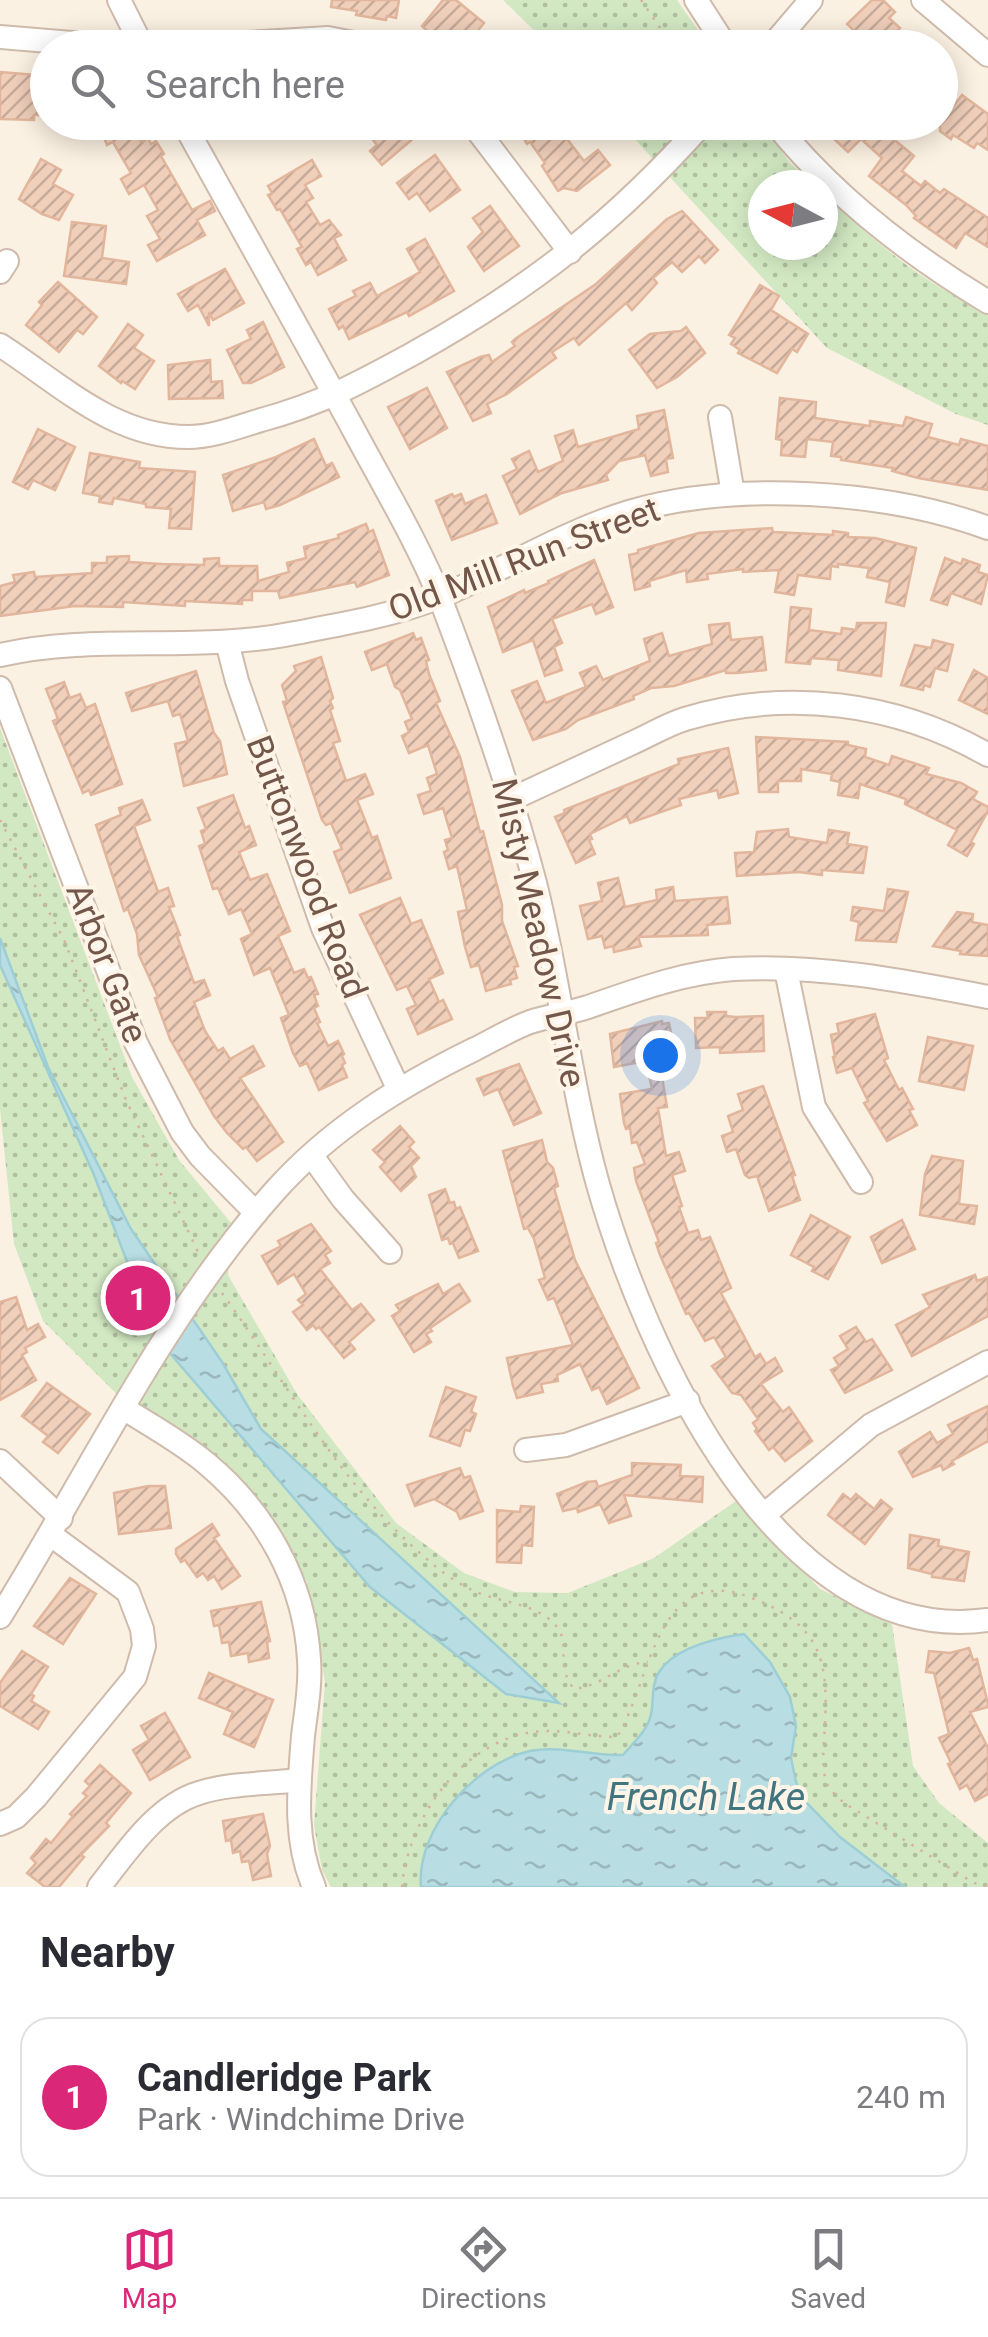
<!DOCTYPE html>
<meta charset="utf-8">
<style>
body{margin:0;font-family:Roboto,sans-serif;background:#f7f7f7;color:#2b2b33}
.compass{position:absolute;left:748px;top:170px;width:90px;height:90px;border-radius:50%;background:#fff;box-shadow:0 5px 25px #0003;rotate:277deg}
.you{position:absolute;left:660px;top:1055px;width:35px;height:35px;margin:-25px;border:8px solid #fff;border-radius:50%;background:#1a73e8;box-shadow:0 0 0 15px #1a73e833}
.badge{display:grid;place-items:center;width:65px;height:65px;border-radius:50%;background:#db2777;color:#fff;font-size:32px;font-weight:700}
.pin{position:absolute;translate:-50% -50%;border:5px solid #fff;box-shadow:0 2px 10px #0006}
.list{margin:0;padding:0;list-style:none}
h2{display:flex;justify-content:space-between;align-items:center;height:130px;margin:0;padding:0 40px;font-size:42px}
h2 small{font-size:32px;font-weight:400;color:#7c7c81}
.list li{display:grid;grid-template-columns:65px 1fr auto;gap:30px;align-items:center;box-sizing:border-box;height:160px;margin:0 20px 20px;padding:0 20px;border:2px solid #e1e1e2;border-radius:30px}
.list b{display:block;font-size:38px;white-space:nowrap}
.list p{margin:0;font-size:32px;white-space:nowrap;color:#7c7c81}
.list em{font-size:32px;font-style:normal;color:#7c7c81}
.icon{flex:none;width:55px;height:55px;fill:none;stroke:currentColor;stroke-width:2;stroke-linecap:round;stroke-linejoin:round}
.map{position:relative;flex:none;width:988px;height:1887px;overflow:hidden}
.search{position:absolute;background:#fff;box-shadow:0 5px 25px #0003;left:30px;right:30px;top:30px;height:110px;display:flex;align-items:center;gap:25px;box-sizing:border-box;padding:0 35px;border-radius:55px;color:#7c7c81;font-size:38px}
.sheet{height:310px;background:#fff}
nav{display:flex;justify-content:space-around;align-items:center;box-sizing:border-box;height:140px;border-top:2px solid #e1e1e2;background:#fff;font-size:28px;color:#7c7c81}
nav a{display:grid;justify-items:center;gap:5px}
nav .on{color:#db2777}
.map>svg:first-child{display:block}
</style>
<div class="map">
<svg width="988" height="1887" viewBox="0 0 988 1887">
<defs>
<pattern id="green-dots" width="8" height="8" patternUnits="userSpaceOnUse" patternTransform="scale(2.5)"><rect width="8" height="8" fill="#d2e8c2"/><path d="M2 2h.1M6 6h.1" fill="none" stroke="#afbfa0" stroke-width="1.8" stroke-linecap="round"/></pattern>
<pattern id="water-ripples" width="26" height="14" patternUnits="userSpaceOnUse" patternTransform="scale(2.5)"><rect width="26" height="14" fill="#b8dee4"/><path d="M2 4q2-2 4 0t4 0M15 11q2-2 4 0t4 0" fill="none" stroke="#9ab7bb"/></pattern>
<pattern id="building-hatch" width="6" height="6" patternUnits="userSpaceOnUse" patternTransform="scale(2.5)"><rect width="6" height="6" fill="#f0cfbb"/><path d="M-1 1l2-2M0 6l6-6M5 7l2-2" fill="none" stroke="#c7ab9a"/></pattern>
</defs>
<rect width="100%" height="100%" fill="#fbf1e2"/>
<g fill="url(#green-dots)">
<polygon points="503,0 677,0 710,47 551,47"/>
<path d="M620 123H762L790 163 814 185H763V245H823V193C877 243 919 282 988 312V425L956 414 827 348Z"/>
<polygon points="0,728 132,1077 179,1160 232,1224 228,1275 297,1394 396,1523 464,1573 515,1592 568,1593 654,1558 736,1501 820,1589 892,1624 913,1766 939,1803 988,1843 988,1887 331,1887 322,1870 314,1825 325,1682 307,1582 260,1505 147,1424 43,1321 14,1244 0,1109"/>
</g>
<g fill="url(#water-ripples)" stroke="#9eced5" stroke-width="2.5">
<polygon points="0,938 48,1067 131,1229 222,1362 261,1429 559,1703 506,1694 370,1587 163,1345 144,1306 94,1175 0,965"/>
<path d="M744 1634 770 1662 790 1697 796 1726 791 1758 796 1782 805 1801 840 1837 905 1887H421C416 1829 475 1763 530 1751 560 1745 593 1756 623 1755 632 1744 646 1732 650 1718 655 1703 650 1686 659 1672 675 1647 717 1638 744 1634Z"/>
</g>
<g fill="url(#building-hatch)" stroke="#e2b69c" stroke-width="2.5">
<polygon points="332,0 399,0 396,18 387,16 386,20 356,15 357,11 331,7"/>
<polygon points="443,0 456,0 484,23 464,48 446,48 422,26"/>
<polygon points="872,0 883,0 895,12 889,18 900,28 881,48 853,48 862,38 847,24"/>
<polygon points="0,72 48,76 48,115 34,115 34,120 0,119"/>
<polygon points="962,95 988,114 988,150 977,143 974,148 953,135 951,139 940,131 940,100 952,108"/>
<polygon points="98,122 130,122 141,142 148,138 151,144 156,141 164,154 161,156 192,210 210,201 215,211 197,220 205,235 157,261 148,245 160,239 147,216 158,210 144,185 129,194 121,179 131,173 113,142 107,145"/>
<polygon points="359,122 403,122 415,137 382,165 370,151 377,145"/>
<polygon points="514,122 554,122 584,161 598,150 610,165 577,191 564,188 558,191 542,166 545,163 530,142 527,144"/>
<polygon points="851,122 880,122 893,135 891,137 914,156 902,171 921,186 925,181 940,193 944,189 988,218 988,247 965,233 956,248 914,218 916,216 906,205 869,176 882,158 861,139 848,152 835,140"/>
<polygon points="435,155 460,190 430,211 417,193 409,199 397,183"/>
<polygon points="41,159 61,170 53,184 73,195 59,220 42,214 19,199"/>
<polygon points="312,160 321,176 305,185 313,198 306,202 320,225 329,220 341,235 334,238 346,260 318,275 311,262 306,265 297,249 302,247 280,209 277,210 268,195 272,193 268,186"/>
<polygon points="490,206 519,246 484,271 468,247 483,232 473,218"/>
<polygon points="682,211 718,250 705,263 699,256 682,272 672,262 653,278 657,283 632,310 626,303 579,345 574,338 552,352 556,358 507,394 487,404 491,413 473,421 447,372 480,357 489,355 492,362 515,346 512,342 515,339 596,284 667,219"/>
<polygon points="72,222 106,226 102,258 129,262 126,284 64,276"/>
<polygon points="425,239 454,291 409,316 407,312 349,339 343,326 339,329 329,309 356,296 353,291 370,283 377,296 420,272 407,249"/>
<polygon points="225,269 244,303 213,320 209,312 209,326 198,305 188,311 178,294"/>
<polygon points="58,282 97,317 83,334 77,330 59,352 26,325 42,305 39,302"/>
<polygon points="760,285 779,296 771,310 808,334 797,352 792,349 777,373 738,353 740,350 731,344 735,338 729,335"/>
<polygon points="263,322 284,367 251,383 243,383 227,350 251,339 247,330"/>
<polygon points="128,324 143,335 134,348 154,361 135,389 122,381 121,383 99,366"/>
<polygon points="686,327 705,353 677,377 657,388 629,350 650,334 681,331"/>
<polygon points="210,360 211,382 222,381 223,398 169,399 168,365"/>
<polygon points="427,388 447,428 410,449 388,407"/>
<polygon points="780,398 816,402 815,418 870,426 870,421 903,426 906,417 932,424 928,437 959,445 961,439 988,446 988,490 918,478 892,471 893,468 841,460 841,457 831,456 833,442 807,439 805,457 781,455 782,440 776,439"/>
<polygon points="664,410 673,458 666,459 668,472 651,476 645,455 619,461 606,475 608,480 562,493 520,514 503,476 517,469 512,459 529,451 538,472 563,461 555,436 573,430 578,447 639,429 637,416"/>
<polygon points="38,429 75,447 55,490 33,480 28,489 13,482"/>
<polygon points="314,439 326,466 332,463 339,477 280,505 266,509 264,502 233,511 223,475 276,457"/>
<polygon points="90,453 140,462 139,468 195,472 191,529 169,528 171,509 146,507 146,504 114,498 112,504 99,502 100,496 83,493"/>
<polygon points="452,494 454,497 461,494 465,504 486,495 497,523 452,540 436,501"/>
<polygon points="366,524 369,532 373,530 389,575 357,587 355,582 280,598 278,591 252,591 252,600 242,600 242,604 185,601 185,606 123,602 123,607 75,606 0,616 0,586 15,582 13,575 34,572 35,577 92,573 92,563 107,563 107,557 129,556 129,562 162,564 204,565 204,559 219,558 219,566 257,566 258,581 289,572 287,563 306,558 304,547 339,538 338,535"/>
<polygon points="772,528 773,532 833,535 833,531 848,533 848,537 875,538 916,548 904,606 886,602 890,582 867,577 869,568 838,564 838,567 831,566 830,579 798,575 794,595 775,592 779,570 743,572 743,569 707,574 708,579 687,582 686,570 649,581 650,586 635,590 629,555 638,553 638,550 699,533"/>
<polygon points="945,558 961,564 963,559 980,565 978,572 988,575 981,604 951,593 947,605 931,600"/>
<polygon points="594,560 613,607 596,614 592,604 552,619 562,643 554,647 562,670 545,676 533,640 503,652 488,607 524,590 525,593 549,583 548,581"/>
<polygon points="791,607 811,609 809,630 841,634 842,628 856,630 857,623 886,623 881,676 838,670 839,660 811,658 810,664 786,662"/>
<polygon points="729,623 731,640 762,637 766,670 737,673 726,673 726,670 674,686 651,688 633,696 634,699 578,720 566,729 533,740 512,691 537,681 546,703 586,687 580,673 596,666 603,680 650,661 644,639 662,633 669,656 712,644 709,625"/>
<polygon points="413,633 416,640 421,638 429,660 426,661 429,674 440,701 436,703 460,757 480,832 483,831 502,905 502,921 518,966 514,967 517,978 510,980 511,984 486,991 479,965 471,967 465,947 458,912 467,910 457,866 449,869 444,852 448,850 445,840 452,838 443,808 424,814 418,795 431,791 427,778 437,774 428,745 409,753 402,736 409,732 405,722 412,719 400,690 395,687 387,664 372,670 365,652"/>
<polygon points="933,640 953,645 947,671 935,668 930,687 924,685 923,690 901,685 915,645 931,648"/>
<polygon points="321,657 333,698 330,701 333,708 330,710 340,741 333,743 346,781 365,774 373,794 357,800 372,838 377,836 391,878 350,893 334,852 342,849 331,823 326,825 322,820 283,702 287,701 282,685 296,671 294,666"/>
<polygon points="974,670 988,678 988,714 959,700"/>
<polygon points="196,671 214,733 220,741 227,774 184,786 175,744 188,741 180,714 173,716 168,701 132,711 126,693"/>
<polygon points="64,682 70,698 80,694 86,708 95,704 122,784 91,795 89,790 83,793 53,721 58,719 46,689"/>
<polygon points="756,737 848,742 848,745 866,749 865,757 889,765 892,756 929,768 926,774 961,783 977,792 973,799 988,807 988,811 971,842 974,844 967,856 948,845 957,830 905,804 906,799 860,784 858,798 838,795 840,782 831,780 832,774 801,769 801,781 778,781 778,792 759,792"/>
<polygon points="728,748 738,793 719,798 717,790 679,799 681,805 630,823 627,816 590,834 592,839 589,840 595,854 576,863 555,817 565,813 564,810 679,764 678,759"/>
<polygon points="233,795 245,828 249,826 256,845 239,852 250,880 267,874 290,931 278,936 294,973 304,969 308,978 311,977 318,994 314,995 318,1006 314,1008 320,1022 317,1023 328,1046 338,1041 344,1054 342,1056 345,1063 342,1065 347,1077 319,1090 307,1063 300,1066 293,1053 281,1018 289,1015 270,968 254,975 241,939 252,934 241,909 229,914 218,888 213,889 199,846 205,844 201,831 206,829 198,808"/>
<polygon points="142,800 150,820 134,826 158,892 168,888 174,906 169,907 180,935 177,936 194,983 204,980 210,995 194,1002 205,1031 218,1051 223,1048 230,1059 253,1046 264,1066 240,1078 283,1142 257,1161 246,1147 243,1149 227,1133 214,1116 170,1039 155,998 158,997 139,955 137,934 128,909 124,911 96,825 121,815 119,808"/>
<polygon points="788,829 789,837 827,843 829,830 849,833 847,844 867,847 863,873 822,870 822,875 799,872 737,876 735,853 754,852 757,832"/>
<polygon points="618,878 625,907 657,900 656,890 673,887 675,901 727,897 730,923 707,925 708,935 638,937 641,946 614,952 613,946 605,948 602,936 588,939 580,906 602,901 598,883"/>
<polygon points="888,889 908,892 896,942 856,940 859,922 851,920 853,907 884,911"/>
<polygon points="400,898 411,924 421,920 428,937 443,973 429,979 439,1002 443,1000 452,1019 418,1034 407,1009 416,1005 407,986 397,990 360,915"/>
<polygon points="957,912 973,914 972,922 988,925 988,956 960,954 961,951 933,946"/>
<polygon points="707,1012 726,1012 726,1016 736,1017 763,1016 764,1051 720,1053 720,1047 696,1048 695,1018 708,1018"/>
<polygon points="875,1014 888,1058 884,1060 899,1090 902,1088 913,1109 909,1110 917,1125 887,1141 864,1103 868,1101 852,1068 837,1073 833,1057 835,1057 831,1035 839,1033 837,1024"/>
<polygon points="662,1021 662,1024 669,1023 678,1068 661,1071 667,1107 658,1108 666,1156 679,1152 685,1171 672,1175 682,1206 679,1207 688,1233 698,1230 701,1240 710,1237 731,1288 721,1293 755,1357 760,1354 766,1364 775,1358 782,1371 761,1384 783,1412 789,1407 812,1441 785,1461 773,1447 769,1450 755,1431 757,1429 753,1423 758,1419 741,1395 732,1393 712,1366 726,1357 714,1337 705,1341 689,1313 686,1314 660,1255 656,1243 659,1242 636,1181 634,1168 645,1164 637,1142 632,1143 630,1128 626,1129 624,1123 620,1094 652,1089 646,1061 614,1067 610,1034"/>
<polygon points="928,1037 973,1046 964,1090 919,1081"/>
<polygon points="519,1064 541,1113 514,1125 498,1089 484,1095 477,1079"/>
<polygon points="763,1086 795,1175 792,1176 800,1200 769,1211 757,1176 749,1178 745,1175 736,1149 727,1152 722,1136 733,1132 728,1116 743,1110 738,1094"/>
<polygon points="400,1126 414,1142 409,1147 419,1158 411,1166 416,1177 401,1191 380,1167 385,1162 373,1150"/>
<polygon points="542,1140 547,1162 553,1168 558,1186 554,1188 575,1260 639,1388 607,1404 599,1387 592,1390 580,1364 557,1375 558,1381 541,1384 543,1392 517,1398 513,1386 507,1358 573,1345 554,1298 548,1300 539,1280 545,1278 534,1239 528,1228 524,1229 503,1151"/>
<polygon points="932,1156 963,1161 959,1204 977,1206 974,1224 920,1215 925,1174"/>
<polygon points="445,1189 450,1203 454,1202 456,1209 460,1207 478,1251 459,1258 453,1243 450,1244 448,1238 442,1240 429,1195"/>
<polygon points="811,1215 850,1237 828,1279 812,1271 814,1267 791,1255"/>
<polygon points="902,1220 915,1249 882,1263 871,1237"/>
<polygon points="311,1224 331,1251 325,1255 330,1263 320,1269 352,1310 361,1304 374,1320 349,1342 355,1349 344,1358 319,1327 316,1329 313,1325 307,1330 293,1312 303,1305 298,1300 306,1294 294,1274 278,1284 262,1256 281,1246 278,1241"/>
<polygon points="975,1275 977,1281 988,1277 988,1316 912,1356 896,1325 930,1307 923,1295"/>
<polygon points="438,1284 443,1294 459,1284 470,1301 430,1328 432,1331 426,1334 431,1342 414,1352 392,1316 400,1311 396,1305"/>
<polygon points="16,1297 27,1330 38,1324 45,1337 25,1348 27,1352 22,1355 36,1380 0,1400 0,1302"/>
<polygon points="856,1327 866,1342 872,1339 892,1370 845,1393 831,1370 839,1366 834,1358 848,1349 840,1336"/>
<polygon points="47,1383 90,1414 58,1453 43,1442 48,1436 22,1416"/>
<polygon points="446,1387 476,1397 471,1412 476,1414 470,1431 465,1430 460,1446 430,1436"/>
<polygon points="988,1406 988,1441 952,1461 954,1464 943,1470 941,1465 913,1477 899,1452 930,1432 937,1443 953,1434 948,1425"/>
<polygon points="632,1463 681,1465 680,1476 703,1477 702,1502 624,1495 631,1516 609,1523 600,1504 578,1512 577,1508 563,1511 557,1494 587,1482 596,1481 598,1487 632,1475"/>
<polygon points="460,1468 464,1478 470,1476 483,1511 460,1519 457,1512 434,1499 415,1506 407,1485"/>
<polygon points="148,1486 165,1486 171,1528 119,1534 114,1493"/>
<polygon points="843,1494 851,1500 856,1494 874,1509 881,1500 892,1509 865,1544 828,1515"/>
<polygon points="521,1506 534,1507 532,1546 522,1545 521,1563 497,1562 497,1510 520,1512"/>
<polygon points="212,1524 219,1535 214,1538 240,1576 222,1589 214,1576 208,1580 203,1573 197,1577 185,1560 181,1562 176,1554 176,1549"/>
<polygon points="910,1535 939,1540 938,1546 969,1552 964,1581 932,1577 932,1574 908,1568"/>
<polygon points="70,1578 96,1594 63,1644 34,1626"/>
<polygon points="261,1602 270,1641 267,1642 269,1658 249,1662 248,1653 231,1656 229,1642 222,1643 219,1625 214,1626 211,1611"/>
<polygon points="969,1648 973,1660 977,1659 988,1704 988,1707 970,1712 988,1748 988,1794 975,1801 967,1785 960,1789 948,1764 951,1763 939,1738 949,1734 942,1705 934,1673 926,1672 929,1651 950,1653"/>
<polygon points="22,1651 48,1667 31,1694 34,1696 31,1701 49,1712 38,1729 0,1706 0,1683"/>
<polygon points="209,1673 273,1700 254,1747 224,1734 233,1712 199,1698"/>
<polygon points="165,1713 190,1757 150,1780 133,1750 149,1740 141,1726"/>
<polygon points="100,1765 131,1793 106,1823 109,1826 81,1855 84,1857 59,1887 45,1887 27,1873 36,1863 31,1858 46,1839 51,1843 73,1816 70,1814 87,1796 83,1793 90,1786 85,1781"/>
<polygon points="263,1814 270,1846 267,1854 271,1876 253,1880 249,1861 242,1862 240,1851 233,1853 231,1840 226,1841 223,1821"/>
</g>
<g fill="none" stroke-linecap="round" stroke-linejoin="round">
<g stroke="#cebbac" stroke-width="26">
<g id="minor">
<polyline points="119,0 143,48"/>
<polyline points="696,0 727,48"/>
<polyline points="923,0 988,55"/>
<polyline points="0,37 132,48"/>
<polyline points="166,48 328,38 379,48"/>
<polyline points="770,48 811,0"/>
<path d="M183 122C241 227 300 331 357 436 386 490 419 545 442 603 477 695 510 788 535 883 560 981 570 1083 597 1181 643 1345 777 1649 988 1620"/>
<polyline points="471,122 570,252"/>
<path d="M774 122C833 196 907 253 988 302"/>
<polyline points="0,272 7,261"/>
<path d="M0 345C59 383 113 437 188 437 212 437 238 427 261 420 321 404 361 382 414 353 531 288 615 222 704 122"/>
<polyline points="720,417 733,494"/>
<polyline points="227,642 237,681 323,928 398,1088"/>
<path d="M0 655C97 633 197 653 295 633 343 624 396 615 442 596 505 569 563 532 629 512 733 481 886 490 988 528"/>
<polyline points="0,688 136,1043 182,1132 200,1156 256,1213"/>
<path d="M512 799C551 781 590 763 630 744 648 736 666 725 685 719 786 688 896 702 988 755"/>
<polyline points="786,970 814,1107 861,1182"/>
<polyline points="312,1156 343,1199 390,1252"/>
<path d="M123 1408C150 1425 181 1442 206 1463 265 1512 305 1582 309 1660 311 1685 306 1711 303 1736 299 1787 293 1839 314 1887"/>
<polyline points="526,1450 566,1445 688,1401"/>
<polyline points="0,1461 61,1518"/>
<polyline points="765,1514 871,1425 988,1362"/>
<path d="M0 1617C88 1475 162 1318 274 1192 330 1129 401 1085 475 1049 493 1040 511 1029 530 1022 549 1016 569 1013 588 1007 637 990 682 973 733 969 818 964 905 981 988 997"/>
<polyline points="0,1824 16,1817 36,1797 135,1677 144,1646 142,1629 128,1592 51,1535"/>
<path d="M99 1887C126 1853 156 1806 199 1793 230 1783 267 1784 299 1780"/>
</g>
</g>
<g stroke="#d4b39e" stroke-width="2.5" stroke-dasharray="2.5 8" stroke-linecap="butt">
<polyline points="641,0 667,38 682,48"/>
<polyline points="0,820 65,942 126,1100 198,1252"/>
<path d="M222 1293C288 1384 340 1486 428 1560 440 1571 457 1583 472 1590 498 1603 536 1602 556 1626 572 1644 554 1664 574 1689 602 1686 621 1663 648 1662"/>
<path d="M402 1887C408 1815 468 1732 547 1731 570 1731 593 1737 617 1737 652 1681 655 1560 752 1598 827 1627 829 1667 824 1740 823 1753 822 1774 828 1786 832 1792 839 1798 844 1803L974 1883 988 1886"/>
</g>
<use href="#minor" stroke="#fff" stroke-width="22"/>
</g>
<g text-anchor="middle" stroke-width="8" stroke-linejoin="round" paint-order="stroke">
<g font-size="35" fill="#72574a" stroke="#fef5e8">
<text transform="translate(524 559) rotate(-21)" y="12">Old Mill Run Street</text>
<text transform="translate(307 867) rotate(69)" y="12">Buttonwood Road</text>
<text transform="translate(539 933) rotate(77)" y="12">Misty Meadow Drive</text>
<text transform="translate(107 963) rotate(69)" y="12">Arbor Gate</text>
</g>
<g font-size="38" font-style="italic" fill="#41757f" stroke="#fef5e8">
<text x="706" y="1810">French Lake</text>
</g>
</g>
</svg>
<svg class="compass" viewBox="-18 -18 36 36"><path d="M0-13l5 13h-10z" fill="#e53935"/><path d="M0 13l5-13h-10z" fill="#7c7c81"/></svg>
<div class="you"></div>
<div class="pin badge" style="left:138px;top:1298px">1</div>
<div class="search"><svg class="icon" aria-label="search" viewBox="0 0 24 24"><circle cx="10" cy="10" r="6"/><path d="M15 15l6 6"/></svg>Search here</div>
</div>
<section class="sheet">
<h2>Nearby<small></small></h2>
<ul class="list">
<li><span class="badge">1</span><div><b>Candleridge Park</b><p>Park · Windchime Drive</p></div><em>240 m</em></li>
</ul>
</section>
<nav>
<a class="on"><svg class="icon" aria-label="map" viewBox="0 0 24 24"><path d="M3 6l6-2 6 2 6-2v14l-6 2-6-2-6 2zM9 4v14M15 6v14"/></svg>Map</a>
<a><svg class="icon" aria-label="directions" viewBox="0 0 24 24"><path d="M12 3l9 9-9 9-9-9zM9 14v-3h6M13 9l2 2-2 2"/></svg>Directions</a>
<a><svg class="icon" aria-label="saved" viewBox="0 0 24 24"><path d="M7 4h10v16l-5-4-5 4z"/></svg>Saved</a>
</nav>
